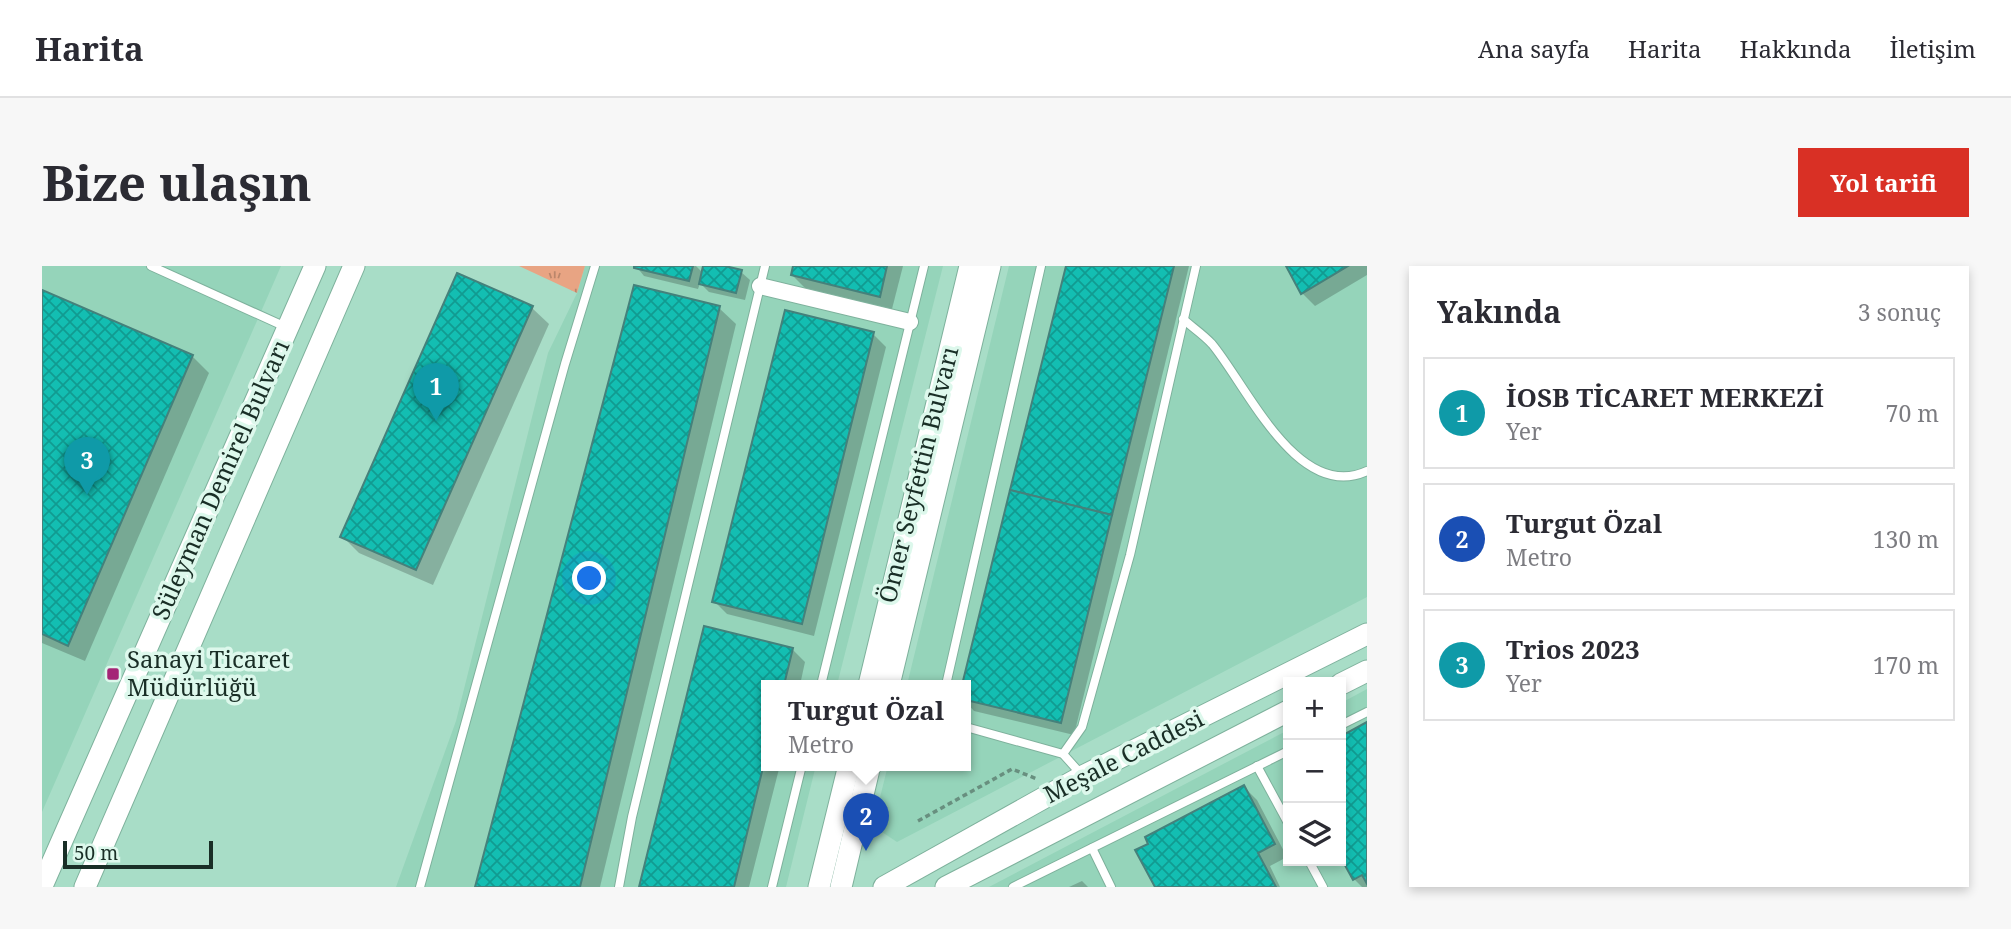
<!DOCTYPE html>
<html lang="tr">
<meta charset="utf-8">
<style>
body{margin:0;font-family:"Noto Serif",serif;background:#f7f7f7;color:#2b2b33}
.controls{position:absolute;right:21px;bottom:21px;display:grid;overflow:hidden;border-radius:0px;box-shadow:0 4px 10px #0003}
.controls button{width:63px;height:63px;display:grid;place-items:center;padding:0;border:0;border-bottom:2px solid #e1e1e2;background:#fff;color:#2b2b33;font:35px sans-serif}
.scale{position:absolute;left:21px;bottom:18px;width:150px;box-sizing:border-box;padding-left:7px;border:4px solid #192e26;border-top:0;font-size:19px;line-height:24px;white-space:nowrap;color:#192e26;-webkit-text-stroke:5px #ddf8ec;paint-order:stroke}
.you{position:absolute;left:548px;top:313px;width:24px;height:24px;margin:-18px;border:5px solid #fff;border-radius:50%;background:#1a73e8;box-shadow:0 0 0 10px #1a73e833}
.badge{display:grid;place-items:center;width:46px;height:46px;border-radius:50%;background:#d93025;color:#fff;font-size:23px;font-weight:700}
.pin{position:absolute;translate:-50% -58px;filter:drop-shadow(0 2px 4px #0008)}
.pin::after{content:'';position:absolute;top:37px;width:24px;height:21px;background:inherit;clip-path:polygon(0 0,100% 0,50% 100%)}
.popup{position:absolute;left:719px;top:414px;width:210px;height:91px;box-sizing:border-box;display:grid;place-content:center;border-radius:0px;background:#fff;filter:drop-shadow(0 2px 5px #0005);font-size:23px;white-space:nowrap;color:#7c7c81}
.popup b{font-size:26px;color:#2b2b33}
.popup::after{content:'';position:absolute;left:50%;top:100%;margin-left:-14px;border:14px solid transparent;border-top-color:#fff}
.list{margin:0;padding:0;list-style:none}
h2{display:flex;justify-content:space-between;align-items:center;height:91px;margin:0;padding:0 28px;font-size:30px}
h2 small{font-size:23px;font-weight:400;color:#7c7c81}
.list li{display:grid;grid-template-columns:46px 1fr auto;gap:21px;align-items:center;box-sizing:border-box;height:112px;margin:0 14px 14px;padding:0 14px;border:2px solid #e1e1e2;border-radius:0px}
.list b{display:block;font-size:26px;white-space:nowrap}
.list p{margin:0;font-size:23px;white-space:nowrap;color:#7c7c81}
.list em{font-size:23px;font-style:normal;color:#7c7c81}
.icon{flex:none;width:38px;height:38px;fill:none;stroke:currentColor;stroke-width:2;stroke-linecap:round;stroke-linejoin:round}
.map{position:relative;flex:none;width:1325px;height:621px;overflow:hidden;border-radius:0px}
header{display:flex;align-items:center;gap:42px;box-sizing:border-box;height:98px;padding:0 35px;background:#fff;border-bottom:2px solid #e1e1e2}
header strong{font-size:33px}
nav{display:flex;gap:38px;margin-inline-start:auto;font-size:24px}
.intro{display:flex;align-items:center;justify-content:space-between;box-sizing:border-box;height:168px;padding:0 42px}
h1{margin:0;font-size:49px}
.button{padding:18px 32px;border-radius:0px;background:#d93025;color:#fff;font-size:24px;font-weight:700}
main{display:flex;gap:42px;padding:0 42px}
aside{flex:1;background:#fff;border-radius:0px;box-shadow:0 4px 10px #0003}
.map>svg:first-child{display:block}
</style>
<header>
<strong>Harita</strong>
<nav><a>Ana sayfa</a><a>Harita</a><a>Hakkında</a><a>İletişim</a></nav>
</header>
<div class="intro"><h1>Bize ulaşın</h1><a class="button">Yol tarifi</a></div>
<main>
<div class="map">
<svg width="1325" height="621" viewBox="0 0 1325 621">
<defs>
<pattern id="grass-tufts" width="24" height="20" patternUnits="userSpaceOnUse" patternTransform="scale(1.75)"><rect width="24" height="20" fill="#e8a483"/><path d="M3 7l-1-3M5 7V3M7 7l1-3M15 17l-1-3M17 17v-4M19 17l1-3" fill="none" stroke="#bb866b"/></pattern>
<pattern id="building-cross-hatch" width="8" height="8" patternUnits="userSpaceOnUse" patternTransform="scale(1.75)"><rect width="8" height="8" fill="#13beb2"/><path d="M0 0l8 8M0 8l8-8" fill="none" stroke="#119b91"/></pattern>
</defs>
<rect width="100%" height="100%" fill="#a8ddc7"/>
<g fill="#95d4ba">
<polygon points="0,0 239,0 0,546"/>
<polygon points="543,0 901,0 795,419 724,419 724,499 774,499 744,621 354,621 414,455 506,87 535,27"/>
<polygon points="967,0 1325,0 1325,331 855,576 831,560 846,499 924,499 924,419 865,419"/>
<polygon points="1325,423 1325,621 947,621 1246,464 1246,595 1299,595 1299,437"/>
</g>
<polygon fill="url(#grass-tufts)" points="477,0 543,0 535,27"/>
<g fill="#0003">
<polygon points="594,0 654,0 661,7 663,0 676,0 699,6 708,14 703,34 667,26 658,17 656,23 602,10"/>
<polygon points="753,0 861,0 850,43 763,22 750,9"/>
<polygon points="1025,0 1147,0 1032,469 932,445 924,436 924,419"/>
<polygon points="1246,0 1325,0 1325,9 1273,40 1260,27"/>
<polygon points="593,21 677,42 694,58 558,621 435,621"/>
<polygon points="0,26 150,90 167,107 43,395 0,377"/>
<polygon points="490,42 507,58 391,319 317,287 300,270"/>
<polygon points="831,68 844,81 772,370 685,348 672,335"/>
<polygon points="663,362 750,383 763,396 758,419 724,419 724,499 738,499 707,621 599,621"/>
<polygon points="1325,458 1325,621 1320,621 1312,613 1299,588 1299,472"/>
<polygon points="1202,521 1215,534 1245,591 1228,600 1238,621 1115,621 1096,585"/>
<polygon points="1040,615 1046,621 1027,621"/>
</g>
<g fill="url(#building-cross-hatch)" stroke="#45817b" stroke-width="2">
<polygon points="592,0 651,0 647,15 592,2"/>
<polygon points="661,0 683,0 700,4 694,27 657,18"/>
<polygon points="751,0 845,0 838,31 749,9"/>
<polygon points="1024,0 1132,0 1070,249 968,224"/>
<polygon points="1244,0 1306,0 1259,28"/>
<polygon points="415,7 491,40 374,304 298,271"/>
<polygon points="592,19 678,40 538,621 433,621"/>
<polygon points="0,24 151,89 26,380 0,368"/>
<polygon points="743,44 832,66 760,358 670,336"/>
<polygon points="968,224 1070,249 1019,457 924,434 924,419 920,419"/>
<polygon points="662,360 751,382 742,419 724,419 724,489 692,621 597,621"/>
<polygon points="1325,456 1325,618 1320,609 1311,614 1299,592 1299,470"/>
<polygon points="1202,519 1233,578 1216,587 1234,621 1113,621 1093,584 1106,578 1103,571"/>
</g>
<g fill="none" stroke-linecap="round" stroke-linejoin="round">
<g stroke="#7eb19c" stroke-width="10">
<g id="service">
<polyline points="109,0 246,62"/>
<path d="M1141 53C1150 61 1162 69 1170 78 1205 120 1256 237 1325 205"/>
<polyline points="779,419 882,0"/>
<polyline points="904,419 999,0"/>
<polyline points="1299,459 1325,446"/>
<polyline points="924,461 1021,488 1039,508"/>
<polyline points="1021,488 1040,461 1088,289 1154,0"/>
<polyline points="1215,500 1246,557"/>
<polyline points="1050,582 1069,621"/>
<polyline points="1267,595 1281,621"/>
<polyline points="378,621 523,98 553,0"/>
<polyline points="577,621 590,551 723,0"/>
<polyline points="730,621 760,499"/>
<polyline points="971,621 1246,485"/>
</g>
</g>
<g stroke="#7eb19c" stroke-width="18">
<polyline id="minor" points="718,20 868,56"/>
</g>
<g stroke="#7eb19c" stroke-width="23">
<g id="tertiary">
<polyline points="1299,418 1325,405"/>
<polyline points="827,419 928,0"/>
<polyline points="847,419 948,0"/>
<polyline points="0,620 273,0"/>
<polyline points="43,621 312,0"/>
<polyline points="777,621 807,499"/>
<polyline points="799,621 828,499"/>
<polyline points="842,621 1041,510 1325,368"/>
<polyline points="904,621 1246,445"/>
</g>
</g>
<polyline stroke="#688f7f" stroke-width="3.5" stroke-dasharray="5 3.5" stroke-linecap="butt" points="876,555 970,503 995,513"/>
<use href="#service" stroke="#fff" stroke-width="8"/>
<use href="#minor" stroke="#fff" stroke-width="16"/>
<use href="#tertiary" stroke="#fff" stroke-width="21"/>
</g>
<rect fill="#a42576" stroke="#ddf8ec" stroke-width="2.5" x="64" y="401" width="14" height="14" rx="3.5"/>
<g text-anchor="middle" stroke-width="7" stroke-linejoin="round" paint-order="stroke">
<g font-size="24" fill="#192e26" stroke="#ddf8ec">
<text transform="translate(877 209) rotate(-76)" y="8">Ömer Seyfettin Bulvarı</text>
<text transform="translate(179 214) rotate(-66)" y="8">Süleyman Demirel Bulvarı</text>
<text transform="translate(1082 491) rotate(-27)" y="8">Meşale Caddesi</text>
</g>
<g font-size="24" fill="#192e26" stroke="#ddf8ec" text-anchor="start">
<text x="85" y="402">Sanayi Ticaret<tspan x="85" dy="28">Müdürlüğü</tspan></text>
</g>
</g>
</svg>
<div class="controls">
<button>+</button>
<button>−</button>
<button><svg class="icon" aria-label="layers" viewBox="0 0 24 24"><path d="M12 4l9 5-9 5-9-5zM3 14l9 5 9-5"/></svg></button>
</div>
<div class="scale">50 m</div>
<div class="you"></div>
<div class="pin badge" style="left:394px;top:155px;background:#0f9aa8">1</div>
<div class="pin badge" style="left:824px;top:585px;background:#1a4fb4">2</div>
<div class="popup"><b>Turgut Özal</b>Metro</div>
<div class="pin badge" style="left:45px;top:229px;background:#0f9aa8">3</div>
</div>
<aside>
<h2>Yakında<small>3 sonuç</small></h2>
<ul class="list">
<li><span class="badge" style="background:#0f9aa8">1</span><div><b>İOSB TİCARET MERKEZİ</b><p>Yer</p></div><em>70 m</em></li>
<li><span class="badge" style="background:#1a4fb4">2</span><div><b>Turgut Özal</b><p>Metro</p></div><em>130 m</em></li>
<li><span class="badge" style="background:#0f9aa8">3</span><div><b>Trios 2023</b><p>Yer</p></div><em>170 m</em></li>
</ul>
</aside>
</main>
